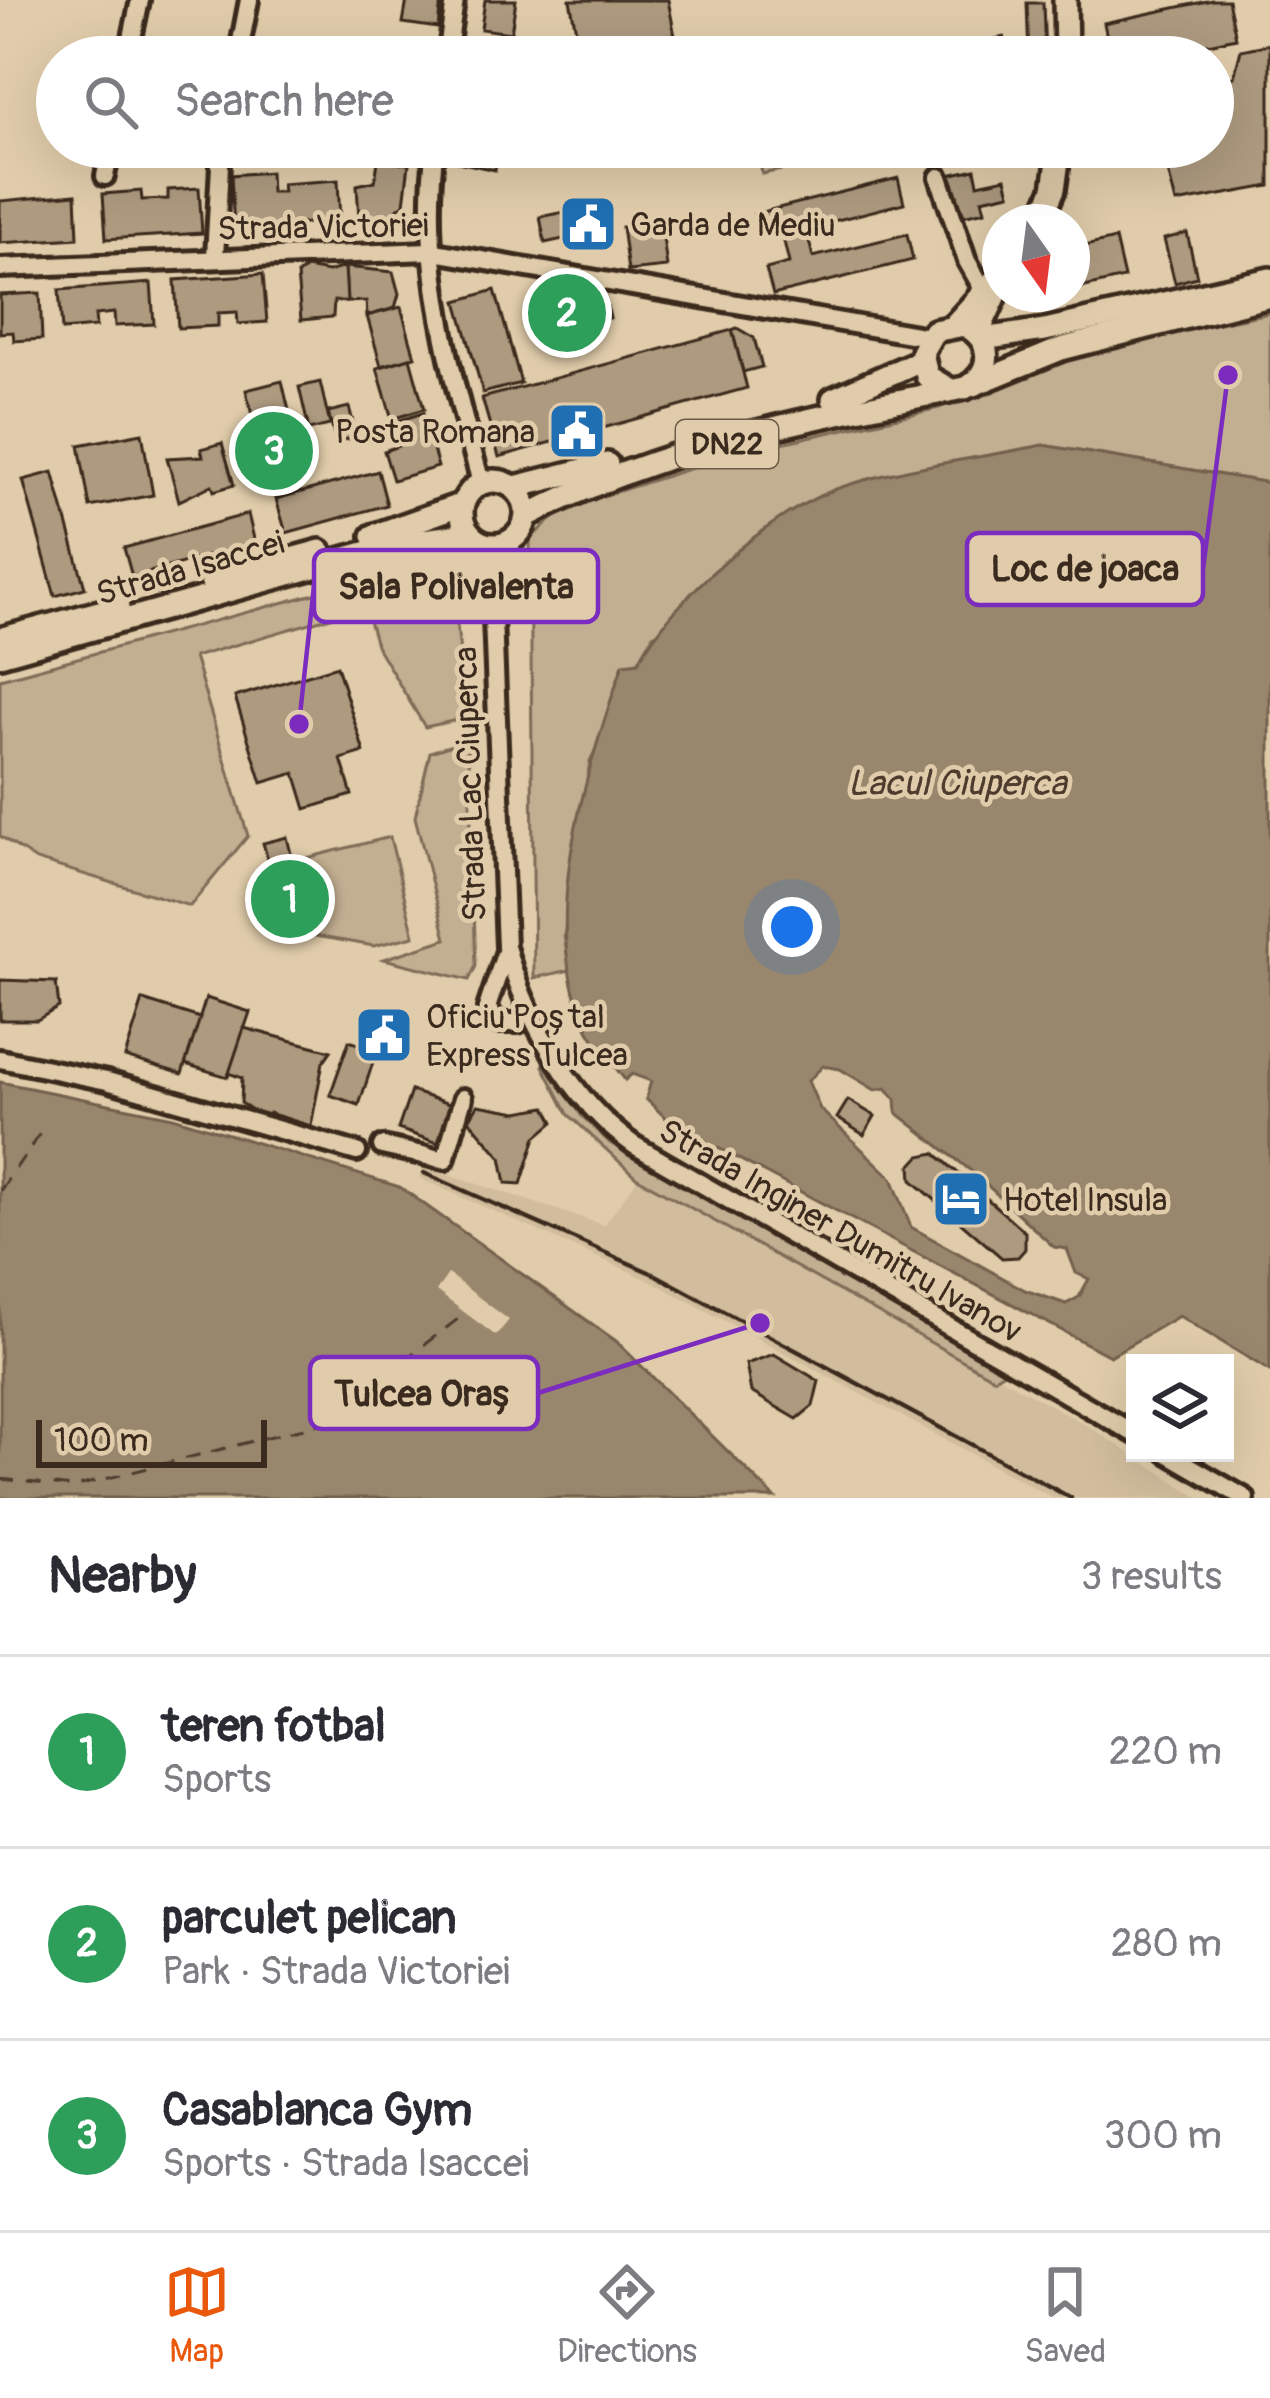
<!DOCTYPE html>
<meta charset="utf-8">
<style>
body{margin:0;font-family:Pangolin,sans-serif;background:#f7f7f7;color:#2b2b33}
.controls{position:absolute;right:36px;bottom:36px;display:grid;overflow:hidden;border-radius:0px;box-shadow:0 12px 48px #0002}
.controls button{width:108px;height:108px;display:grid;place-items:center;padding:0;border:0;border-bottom:3px solid #e1e1e2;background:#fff;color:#2b2b33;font:60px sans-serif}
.compass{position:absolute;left:982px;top:204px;width:108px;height:108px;border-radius:50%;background:#fff;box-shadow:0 12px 48px #0002;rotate:166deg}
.scale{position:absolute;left:36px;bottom:30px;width:231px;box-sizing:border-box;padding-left:12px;border:6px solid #3b2a1e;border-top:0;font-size:33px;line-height:42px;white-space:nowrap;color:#3b2a1e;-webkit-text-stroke:9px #e0ccaa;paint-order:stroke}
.you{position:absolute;left:792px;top:927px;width:42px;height:42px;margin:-30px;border:9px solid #fff;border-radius:50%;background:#1a73e8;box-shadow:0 0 0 18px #1a73e833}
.badge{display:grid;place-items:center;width:78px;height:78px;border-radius:50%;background:#ea580c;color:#fff;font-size:39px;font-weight:700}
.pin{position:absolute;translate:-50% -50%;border:6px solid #fff;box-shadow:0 3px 12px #0006}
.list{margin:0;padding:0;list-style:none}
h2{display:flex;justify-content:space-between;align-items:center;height:156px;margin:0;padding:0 48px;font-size:51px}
h2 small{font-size:39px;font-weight:400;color:#7c7c81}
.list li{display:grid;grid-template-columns:78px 1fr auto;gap:36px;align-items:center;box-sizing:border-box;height:192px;padding:0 48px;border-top:3px solid #e1e1e2}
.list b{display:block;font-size:45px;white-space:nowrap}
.list p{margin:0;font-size:39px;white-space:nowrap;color:#7c7c81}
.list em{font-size:39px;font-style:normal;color:#7c7c81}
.icon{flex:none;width:66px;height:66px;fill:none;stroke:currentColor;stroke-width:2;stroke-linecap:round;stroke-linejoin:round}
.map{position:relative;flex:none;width:1270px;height:1498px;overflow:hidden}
.search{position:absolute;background:#fff;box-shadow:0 12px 48px #0002;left:36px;right:36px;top:36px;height:132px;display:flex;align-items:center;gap:30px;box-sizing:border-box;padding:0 42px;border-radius:66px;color:#7c7c81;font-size:45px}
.sheet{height:732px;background:#fff}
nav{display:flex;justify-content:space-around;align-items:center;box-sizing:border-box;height:168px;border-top:3px solid #e1e1e2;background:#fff;font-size:33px;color:#7c7c81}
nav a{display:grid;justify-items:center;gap:6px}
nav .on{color:#ea580c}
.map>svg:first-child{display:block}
</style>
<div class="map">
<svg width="1270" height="1498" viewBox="0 0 1270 1498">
<rect width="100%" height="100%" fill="#e0ccaa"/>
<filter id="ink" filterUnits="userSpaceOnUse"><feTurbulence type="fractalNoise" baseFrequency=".00833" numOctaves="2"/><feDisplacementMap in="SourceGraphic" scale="24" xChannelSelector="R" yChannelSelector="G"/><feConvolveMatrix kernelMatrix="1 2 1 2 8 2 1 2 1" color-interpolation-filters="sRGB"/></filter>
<g filter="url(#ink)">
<polygon fill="#d1bd9d" points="425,1167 604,1225 638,1178 1083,1423 1200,1498 1053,1498 653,1282 419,1178"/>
<g fill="#c2ae91" stroke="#7e6c58" stroke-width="3">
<polygon points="757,147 860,147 861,154 762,174"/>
<polygon points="542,289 593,293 594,299 585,302 590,328 554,336"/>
<polygon points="1270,313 1270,483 1043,445 653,635 590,761 564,936 570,970 534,978 530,539 565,508 746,451 939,408 998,383 1141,338"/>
<polygon points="418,566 442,568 452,579 467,718 425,727 376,645 365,607 194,657 248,836 190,906 36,860 0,836 0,679"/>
<polygon points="468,740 476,966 469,980 384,959 446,939 415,817 430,752"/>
<polygon points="390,837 414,936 374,946 285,931 270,867"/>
<polygon points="549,1062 581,1115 610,1143 1004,1372 994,1378 636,1177 568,1114 543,1066"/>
</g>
<g fill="#98866d" stroke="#73614d" stroke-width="3" fill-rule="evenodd">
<path d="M1043 445 1270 483V1371L1179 1316 1110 1356 671 1123 646 1099 651 1081 632 1074 625 1080C613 1063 596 1046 587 1027 535 922 588 768 623 664L638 662C674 598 768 515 836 489 894 468 981 458 1043 445ZM823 1066 840 1069 875 1090 886 1088 896 1099 897 1113 975 1174 1054 1247 1067 1249 1076 1273 1089 1279 1079 1297 1066 1304 1025 1290 911 1227 892 1178 820 1109 808 1081Z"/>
<polygon points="0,1082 173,1117 400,1187 616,1341 775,1498 0,1498"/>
</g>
<polygon fill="#e0ccaa" points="448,1274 509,1320 496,1336 436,1291"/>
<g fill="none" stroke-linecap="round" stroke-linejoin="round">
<g stroke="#4e3c2e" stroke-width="3" stroke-dasharray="15 12" stroke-linecap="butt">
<polyline points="0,1191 41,1132"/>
<polyline points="0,1479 74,1487 319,1424 466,1313"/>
</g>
</g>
<g fill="#ad9a7f" stroke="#3b2a1e" stroke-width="3">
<polygon points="407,0 441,0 438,28 403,23"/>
<polygon points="485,0 516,0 511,33 481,29"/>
<polygon points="570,0 668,0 679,57 581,57"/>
<polygon points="1212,0 1228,0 1236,38 1148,57 1111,57 1104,23"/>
<polygon points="1027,3 1043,3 1045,57 1029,57"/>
<polygon points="1004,37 1008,57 974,57 971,44"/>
<polygon points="839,38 844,57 768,57 768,55"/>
<polygon points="1270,44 1270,186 1176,203 1162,147 1213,147 1213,82 1234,77 1241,50"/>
<polygon points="460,147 498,147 495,170 458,162"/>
<polygon points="378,161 409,164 404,204 387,217 359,219 357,185 375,181"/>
<polygon points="975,169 978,184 1006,178 1010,193 982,199 985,211 958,217 949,175"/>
<polygon points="270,172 271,192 283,192 282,184 338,180 340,221 234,228 231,175"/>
<polygon points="898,178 904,203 806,228 813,257 907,234 913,260 773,295 766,269 789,263 781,229 760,235 754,214"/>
<polygon points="199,188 202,233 106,239 103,194 141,191 142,200 168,199 168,190"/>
<polygon points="76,194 78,238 0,243 0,201"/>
<polygon points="600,205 605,230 545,243 540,217"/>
<polygon points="661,222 667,267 628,271 622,227"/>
<polygon points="1187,233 1197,277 1175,283 1164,239"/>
<polygon points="1115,239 1124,278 1072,290 1072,249"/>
<polygon points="345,267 393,272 399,294 395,308 367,316 366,301 347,302"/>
<polygon points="345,267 347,302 334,301 333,317 301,320 297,275 306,268 328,272"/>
<polygon points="263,274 267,322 238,324 237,312 218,313 218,326 178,328 175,280"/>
<polygon points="151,283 154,324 115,326 114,313 95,315 96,327 62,330 59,290"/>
<polygon points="495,290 521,383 483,393 457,301"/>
<polygon points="40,293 42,339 14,341 13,332 0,333 0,295"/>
<polygon points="605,298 610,318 590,323 585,303"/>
<polygon points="401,307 415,357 381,366 367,316"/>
<polygon points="737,328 754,338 762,367 743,372 732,330"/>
<polygon points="732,330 747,388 499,457 482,398"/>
<polygon points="410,358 424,409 392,419 377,368"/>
<polygon points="282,381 299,453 263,462 246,390"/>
<polygon points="320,382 330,425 309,430 299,387"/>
<polygon points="349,407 357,437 336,442 328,412"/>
<polygon points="423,413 438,467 393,480 384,451 398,446 391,423"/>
<polygon points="142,433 153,495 90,507 79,445"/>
<polygon points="222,443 234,485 214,491 212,485 179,501 167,458 203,456 201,449"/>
<polygon points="378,471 387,505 286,533 276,499"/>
<polygon points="53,472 85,588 55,596 23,480"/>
<polygon points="248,514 255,543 132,577 124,548"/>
<polygon points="337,666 364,752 341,759 352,795 306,809 295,773 262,783 235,697"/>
<polygon points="287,837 292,858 269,864 263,843"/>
<polygon points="0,980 56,982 59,1007 37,1020 0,1020"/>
<polygon points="206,998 250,1012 228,1077 185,1064"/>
<polygon points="143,1000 200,1018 182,1074 125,1057"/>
<polygon points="244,1028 331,1051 323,1062 311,1126 269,1113 267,1119 241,1103 242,1078 229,1073"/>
<polygon points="349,1041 377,1050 359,1105 330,1095"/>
<polygon points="411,1091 452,1105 438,1143 398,1129"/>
<polygon points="848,1100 875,1116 864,1135 837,1118"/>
<polygon points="478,1105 518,1112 546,1107 554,1122 536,1137 521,1184 506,1183 501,1157 469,1120"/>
<polygon points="935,1153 1025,1232 1025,1249 1018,1257 1002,1258 912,1180 911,1166 920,1156"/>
<polygon points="774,1354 819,1381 813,1406 797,1419 751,1392 746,1364"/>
</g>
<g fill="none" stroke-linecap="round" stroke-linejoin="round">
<g stroke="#3b2a1e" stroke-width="26">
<g id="minor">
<polyline points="128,57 140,0"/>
<polyline points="238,57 249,0"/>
<polyline points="447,57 455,0"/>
<path d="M435 147C419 265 451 370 481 483"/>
<polyline points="105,176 111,147"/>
<polyline points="939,177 967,261 984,291"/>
<polyline points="215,257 221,147"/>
<polyline points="0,268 429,251 928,337"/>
<path d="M481 542 493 618 506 947C526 1019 571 1101 634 1145L1135 1434"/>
<polyline points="494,611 513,539"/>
<polyline points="505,954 487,1008 498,1023 518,1023"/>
<polyline points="0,1059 107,1081 357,1152"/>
<polyline points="382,1146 445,1160 463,1098"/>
<polyline points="1167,1453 1245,1498"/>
</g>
</g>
<g stroke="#3b2a1e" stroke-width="30">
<g id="major">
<polyline points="1065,0 1066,57"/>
<polyline points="1040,222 1054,189 1060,147"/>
<polyline points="955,324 1000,274"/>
<polyline points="978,334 1000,286"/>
<polyline points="982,339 1045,330 1270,279"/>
<polyline points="973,385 1061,349 1270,296"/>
<polyline points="833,399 922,360"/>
<circle cx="494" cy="513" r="32"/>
<polyline points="515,487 607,464"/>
<path d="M527 516C660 447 819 415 965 388 994 372 994 340 964 325L934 331 922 352 927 376 949 389"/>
<polyline points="373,536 463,504"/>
<polyline points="211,581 320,551"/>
<polyline points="0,639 118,607"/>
<polyline points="0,655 400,543 470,534"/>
</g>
</g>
<use href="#minor" stroke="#e0ccaa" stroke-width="16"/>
<use href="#major" stroke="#e0ccaa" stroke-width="21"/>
<polyline stroke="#3b2a1e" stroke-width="4.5" points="424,1173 656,1275 1071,1498"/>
</g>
</g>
<defs>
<g id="civic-square" transform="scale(3)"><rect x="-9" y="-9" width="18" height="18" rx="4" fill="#1f6fb2" stroke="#e0ccaa"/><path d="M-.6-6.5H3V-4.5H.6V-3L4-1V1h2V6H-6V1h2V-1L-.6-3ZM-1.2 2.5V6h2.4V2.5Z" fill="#fff"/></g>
<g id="hotel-square" transform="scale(3)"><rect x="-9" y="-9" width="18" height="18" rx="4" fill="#1f6fb2" stroke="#e0ccaa"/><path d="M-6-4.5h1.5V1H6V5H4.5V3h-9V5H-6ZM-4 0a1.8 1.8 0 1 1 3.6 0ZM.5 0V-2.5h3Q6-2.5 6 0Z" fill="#fff"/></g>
</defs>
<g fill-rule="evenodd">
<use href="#civic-square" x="588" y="224"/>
<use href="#civic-square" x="577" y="431"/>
<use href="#civic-square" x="384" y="1035"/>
<use href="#hotel-square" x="961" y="1199"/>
</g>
<g text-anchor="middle" stroke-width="9" stroke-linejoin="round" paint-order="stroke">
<rect fill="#e0ccaa" stroke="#6c5b48" stroke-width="3" x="676" y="420" width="102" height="48" rx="9"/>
<g font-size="30" font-weight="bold" fill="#3b2a1e">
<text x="727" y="454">DN22</text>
</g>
<g font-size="33" fill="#3b2a1e" stroke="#e0ccaa" text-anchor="start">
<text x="630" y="236">Garda de Mediu</text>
<text x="535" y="443" text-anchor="end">Posta Romana</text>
<text x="426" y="1028">Oficiu Poștal<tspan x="426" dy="38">Express Tulcea</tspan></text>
<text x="1003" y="1211">Hotel Insula</text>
</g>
<g font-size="33" fill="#3b2a1e" stroke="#e0ccaa">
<text transform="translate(323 226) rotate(-1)" y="12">Strada Victoriei</text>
<text transform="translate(190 567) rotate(-16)" y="12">Strada Isaccei</text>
<text transform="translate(469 784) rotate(-92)" y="12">Strada Lac Ciuperca</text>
<text transform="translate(841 1230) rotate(30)" y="12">Strada Inginer Dumitru Ivanov</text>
</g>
<g font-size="36" font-style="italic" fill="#4e3c2e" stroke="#e0ccaa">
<text x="957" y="795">Lacul Ciuperca</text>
</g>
</g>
<path fill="none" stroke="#7b2cbf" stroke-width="4.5" d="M1228 375L1203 569M299 724L314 586M760 1323L538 1393"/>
<g fill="#7b2cbf" stroke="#e0ccaa" stroke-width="4.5">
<circle cx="1228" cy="375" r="12"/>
<circle cx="299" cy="724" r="12"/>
<circle cx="760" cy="1323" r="12"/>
</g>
<g fill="#e0ccaa" stroke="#7b2cbf" stroke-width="4.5">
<rect x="967" y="533" width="236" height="72" rx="12"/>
<rect x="314" y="550" width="284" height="72" rx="12"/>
<rect x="310" y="1357" width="228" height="72" rx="12"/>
</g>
<g font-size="36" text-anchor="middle" font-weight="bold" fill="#3b2a1e">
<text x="1085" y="581">Loc de joaca</text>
<text x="456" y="599">Sala Polivalenta</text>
<text x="424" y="1406">Tulcea Oraș</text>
</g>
</svg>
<div class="controls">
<button><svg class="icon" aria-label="layers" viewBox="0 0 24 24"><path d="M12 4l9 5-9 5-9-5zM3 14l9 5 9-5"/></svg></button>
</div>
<svg class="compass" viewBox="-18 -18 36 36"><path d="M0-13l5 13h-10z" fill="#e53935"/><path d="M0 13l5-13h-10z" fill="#7c7c81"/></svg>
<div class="scale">100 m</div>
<div class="you"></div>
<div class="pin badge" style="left:290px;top:899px;background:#2e9e5b">1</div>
<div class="pin badge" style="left:567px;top:313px;background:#2e9e5b">2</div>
<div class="pin badge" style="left:274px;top:451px;background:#2e9e5b">3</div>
<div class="search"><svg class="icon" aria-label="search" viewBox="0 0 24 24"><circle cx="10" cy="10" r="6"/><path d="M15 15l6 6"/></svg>Search here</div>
</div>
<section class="sheet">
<h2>Nearby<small>3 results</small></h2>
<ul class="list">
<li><span class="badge" style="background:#2e9e5b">1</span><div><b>teren fotbal</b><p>Sports</p></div><em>220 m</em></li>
<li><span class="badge" style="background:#2e9e5b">2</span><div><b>parculet pelican</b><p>Park · Strada Victoriei</p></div><em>280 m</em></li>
<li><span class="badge" style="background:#2e9e5b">3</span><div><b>Casablanca Gym</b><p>Sports · Strada Isaccei</p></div><em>300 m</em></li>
</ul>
</section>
<nav>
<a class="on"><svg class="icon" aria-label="map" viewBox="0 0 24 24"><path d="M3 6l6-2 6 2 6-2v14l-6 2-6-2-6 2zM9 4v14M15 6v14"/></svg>Map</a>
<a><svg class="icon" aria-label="directions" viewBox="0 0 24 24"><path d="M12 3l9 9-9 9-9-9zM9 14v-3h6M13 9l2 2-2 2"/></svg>Directions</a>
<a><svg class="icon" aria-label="saved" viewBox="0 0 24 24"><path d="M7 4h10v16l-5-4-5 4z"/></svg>Saved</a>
</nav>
